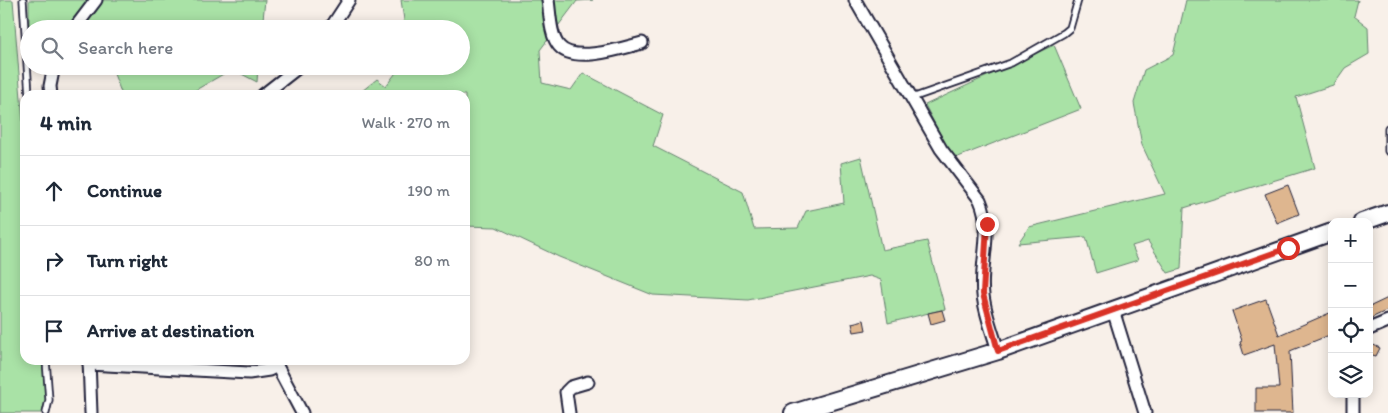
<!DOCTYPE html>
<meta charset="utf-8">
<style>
body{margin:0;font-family:Itim,sans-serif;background:#f2f2f3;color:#1f2937}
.controls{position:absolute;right:15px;bottom:15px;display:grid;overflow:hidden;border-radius:10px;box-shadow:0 2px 12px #0003}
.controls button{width:45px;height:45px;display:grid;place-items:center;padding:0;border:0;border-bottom:1px solid #e0e1e3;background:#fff;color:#1f2937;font:25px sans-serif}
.stop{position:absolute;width:15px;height:15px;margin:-11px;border:4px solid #d93025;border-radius:50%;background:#fff}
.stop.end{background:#d93025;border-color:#fff;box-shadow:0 1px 5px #0008}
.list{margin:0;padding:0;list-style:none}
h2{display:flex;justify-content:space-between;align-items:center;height:65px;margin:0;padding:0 20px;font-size:21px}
h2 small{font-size:16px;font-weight:400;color:#747a83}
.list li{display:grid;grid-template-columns:32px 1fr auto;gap:15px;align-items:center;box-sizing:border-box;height:70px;padding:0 20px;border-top:1px solid #e0e1e3}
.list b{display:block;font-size:19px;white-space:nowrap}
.list em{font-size:16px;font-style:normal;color:#747a83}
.icon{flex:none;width:28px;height:28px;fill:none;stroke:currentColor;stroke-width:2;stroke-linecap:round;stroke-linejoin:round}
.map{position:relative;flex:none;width:1388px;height:413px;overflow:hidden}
.search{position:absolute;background:#fff;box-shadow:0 2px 12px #0003;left:20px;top:20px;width:450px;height:55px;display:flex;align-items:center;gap:12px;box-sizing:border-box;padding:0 18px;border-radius:28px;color:#747a83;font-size:19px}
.panel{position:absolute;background:#fff;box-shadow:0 2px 12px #0003;left:20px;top:90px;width:450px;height:275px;border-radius:15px}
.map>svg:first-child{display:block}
</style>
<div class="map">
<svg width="1388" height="413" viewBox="0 0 1388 413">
<rect width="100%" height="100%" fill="#f8f0e9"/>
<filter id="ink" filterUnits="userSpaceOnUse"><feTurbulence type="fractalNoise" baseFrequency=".02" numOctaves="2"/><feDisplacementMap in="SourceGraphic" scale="10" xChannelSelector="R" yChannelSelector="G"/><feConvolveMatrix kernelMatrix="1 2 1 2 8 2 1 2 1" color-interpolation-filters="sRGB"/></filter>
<g filter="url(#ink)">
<g fill="#a9e2a6" stroke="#668270">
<polygon points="0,0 13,0 25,148 25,360 45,360 47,402 43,413 0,413"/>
<polygon points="29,0 265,0 262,29 133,29 135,23 120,29 29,29"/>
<polygon points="401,0 593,0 577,1 540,50 542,83 571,90 583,73 663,115 653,146 743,192 754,229 798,228 806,211 844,203 841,163 861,157 882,250 927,241 945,309 888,323 881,280 870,276 748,300 653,295 559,257 496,227 465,226 465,95 357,95 377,79 386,86 401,66 461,66 461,29 399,29 404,20"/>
<polygon points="1186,0 1358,0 1354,16 1368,27 1369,54 1345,68 1333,85 1296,97 1315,168 1184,208 1181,269 1168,273 1148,241 1132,246 1138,260 1096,273 1086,237 1018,243 1029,227 1165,194 1142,145 1134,103 1144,70 1173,55"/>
<polygon points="1054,45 1081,109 953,159 925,105"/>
<polygon points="118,66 258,66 257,82 232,69 187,95 122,95 114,74"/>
</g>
<g fill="#deb68f" stroke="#22223b">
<polygon points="1288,185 1299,214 1277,223 1265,194"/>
<polygon points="1388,298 1388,310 1369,319 1369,307"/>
<polygon points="1266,299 1279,335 1332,312 1332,334 1290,351 1293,413 1256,413 1256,388 1279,388 1275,344 1244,355 1240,342 1242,341 1232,311"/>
<polygon points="942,310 945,320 931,324 928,313"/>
<polygon points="864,320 866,330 854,332 852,323"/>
<polygon points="1369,343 1380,348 1376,356 1369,354"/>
</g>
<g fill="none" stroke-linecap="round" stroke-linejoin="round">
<g stroke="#22223b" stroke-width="9">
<g id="lane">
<polyline points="23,0 29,95"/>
<polyline points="912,98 1011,63 1064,33 1070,28 1078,0"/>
<polyline points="1388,128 1388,151"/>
<polyline points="46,413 49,400 46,360"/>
</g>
</g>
<g stroke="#22223b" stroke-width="15">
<g id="street">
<path d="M548 0C550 13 550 36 559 46 574 64 623 48 642 43"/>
<path d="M855 0 941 149 980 200C994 232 979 263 983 295 985 314 993 333 998 351"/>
<polyline points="74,29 96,0"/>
<polyline points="330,29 349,0"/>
<polyline points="51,95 50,86 54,66"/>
<polyline points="263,95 300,66"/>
<polyline points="1113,310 1145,413"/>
<polyline points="1369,329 1388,321"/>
<polyline points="89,360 91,413"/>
<polyline points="277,360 277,366 302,413"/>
<polyline points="89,364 249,373 269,370 277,366"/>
<polyline points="569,413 566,392 571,387 588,382"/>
<polyline points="1353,413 1353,394"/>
</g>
</g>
<g stroke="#22223b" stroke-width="20">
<g id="secondary">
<polyline points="1362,222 1388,213"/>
<polyline points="793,413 998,351 1332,232"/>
</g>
</g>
<use href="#lane" stroke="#fff" stroke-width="5.5"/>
<use href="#street" stroke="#fff" stroke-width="11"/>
<use href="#secondary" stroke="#fff" stroke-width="16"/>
</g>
</g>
<g fill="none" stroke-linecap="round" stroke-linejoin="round" filter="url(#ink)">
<polyline stroke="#d93025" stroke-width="6" points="987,224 983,294 998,351 1288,248"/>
</g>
</svg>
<div class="controls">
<button>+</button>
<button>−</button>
<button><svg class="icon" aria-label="locate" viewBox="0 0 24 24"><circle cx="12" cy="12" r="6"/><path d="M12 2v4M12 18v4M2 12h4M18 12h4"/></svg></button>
<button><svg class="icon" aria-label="layers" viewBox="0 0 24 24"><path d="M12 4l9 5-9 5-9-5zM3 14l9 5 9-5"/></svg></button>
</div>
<div class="stop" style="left:1288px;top:248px"></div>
<div class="stop end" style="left:987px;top:224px"></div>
<div class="search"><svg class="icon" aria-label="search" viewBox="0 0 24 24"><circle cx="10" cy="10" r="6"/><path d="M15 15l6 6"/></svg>Search here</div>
<section class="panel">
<h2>4 min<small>Walk · 270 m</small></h2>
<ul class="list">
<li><svg class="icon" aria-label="ahead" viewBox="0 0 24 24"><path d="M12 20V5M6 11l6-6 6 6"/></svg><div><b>Continue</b></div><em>190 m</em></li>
<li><svg class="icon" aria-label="right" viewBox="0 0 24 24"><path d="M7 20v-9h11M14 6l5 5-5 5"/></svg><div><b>Turn right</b></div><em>80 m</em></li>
<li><svg class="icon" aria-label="arrive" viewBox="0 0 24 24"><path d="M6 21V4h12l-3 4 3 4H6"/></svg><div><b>Arrive at destination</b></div></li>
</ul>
</section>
</div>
